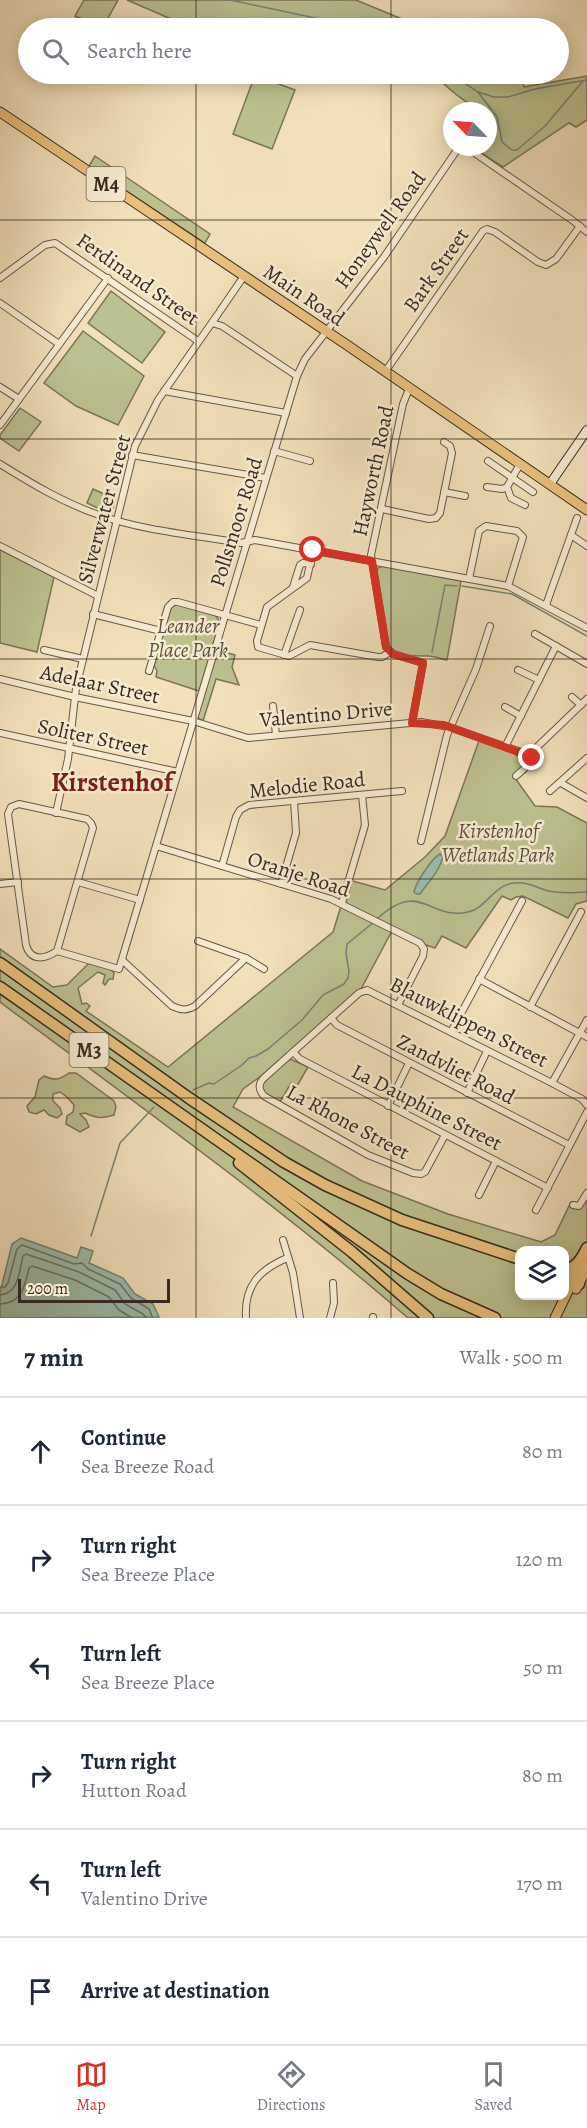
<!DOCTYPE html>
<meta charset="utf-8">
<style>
body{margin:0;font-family:Alegreya,serif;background:#f2f2f3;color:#1f2937}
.controls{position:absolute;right:18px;bottom:18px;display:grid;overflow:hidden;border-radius:12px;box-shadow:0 3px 15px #0003}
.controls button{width:54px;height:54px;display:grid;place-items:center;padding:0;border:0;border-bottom:2px solid #e0e1e3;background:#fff;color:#1f2937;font:30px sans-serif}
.compass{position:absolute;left:443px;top:102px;width:54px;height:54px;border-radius:50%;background:#fff;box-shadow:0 3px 15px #0003;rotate:295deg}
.scale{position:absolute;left:18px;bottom:15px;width:152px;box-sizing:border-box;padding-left:6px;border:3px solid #372b22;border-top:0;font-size:16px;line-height:21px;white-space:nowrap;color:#372b22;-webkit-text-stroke:4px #f7ebd2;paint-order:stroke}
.stop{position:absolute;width:18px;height:18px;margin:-14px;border:4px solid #d93025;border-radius:50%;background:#fff}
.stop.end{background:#d93025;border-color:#fff;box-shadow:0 2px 6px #0008}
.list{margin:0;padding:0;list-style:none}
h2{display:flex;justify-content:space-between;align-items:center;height:78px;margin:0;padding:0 24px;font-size:26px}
h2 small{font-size:20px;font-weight:400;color:#747a83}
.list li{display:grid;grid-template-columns:39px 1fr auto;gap:18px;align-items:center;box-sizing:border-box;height:108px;padding:0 24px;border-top:2px solid #e0e1e3}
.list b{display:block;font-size:22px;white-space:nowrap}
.list p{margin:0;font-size:20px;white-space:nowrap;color:#747a83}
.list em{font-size:20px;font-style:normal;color:#747a83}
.icon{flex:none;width:33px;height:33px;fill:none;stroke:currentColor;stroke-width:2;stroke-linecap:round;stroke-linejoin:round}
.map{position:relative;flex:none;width:587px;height:1318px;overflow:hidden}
.search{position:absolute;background:#fff;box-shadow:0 3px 15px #0003;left:18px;right:18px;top:18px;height:66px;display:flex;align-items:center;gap:15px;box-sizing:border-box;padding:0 21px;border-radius:33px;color:#747a83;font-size:22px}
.sheet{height:726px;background:#fff}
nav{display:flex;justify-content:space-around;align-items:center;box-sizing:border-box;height:84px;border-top:2px solid #e0e1e3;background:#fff;font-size:16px;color:#747a83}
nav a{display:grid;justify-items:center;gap:3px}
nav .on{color:#d93025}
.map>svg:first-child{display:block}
</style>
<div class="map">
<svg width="587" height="1318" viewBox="0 0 587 1318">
<rect width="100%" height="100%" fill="#f2e0ba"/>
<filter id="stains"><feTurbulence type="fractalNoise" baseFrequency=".00333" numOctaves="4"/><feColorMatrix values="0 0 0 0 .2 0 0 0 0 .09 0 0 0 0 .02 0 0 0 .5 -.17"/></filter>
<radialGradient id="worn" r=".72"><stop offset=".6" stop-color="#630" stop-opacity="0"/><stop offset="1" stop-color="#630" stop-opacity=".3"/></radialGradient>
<g fill="#bcc28f" stroke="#7a7658" stroke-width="1.5" fill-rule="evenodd">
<polygon points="84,0 118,0 103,27 75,16"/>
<polygon points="127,0 356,0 424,28 184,28 185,25"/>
<path d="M433 74H514L523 81 524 87 587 76V120L576 127 569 123 503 167 472 147H488V111C472 111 445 85 433 74Z"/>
<polygon points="255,75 295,90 272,149 233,134"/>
<polygon points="95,156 210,234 205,243 89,166"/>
<polygon points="111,291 165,332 142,363 88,323"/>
<polygon points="83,331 144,376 118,425 76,406 44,383"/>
<polygon points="20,408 41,422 19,451 0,438 0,435"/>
<polygon points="93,489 115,499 113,508 106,512 87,503"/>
<polygon points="0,549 54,577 37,652 0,643"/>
<path d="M383 566 461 581 447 660C441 659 434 656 428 656 414 656 400 657 389 648L376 573 378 568Z"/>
<polygon points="178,604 215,615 220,622 199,691 156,677 157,671 154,665 170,609 174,605"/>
<polygon points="217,650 235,655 232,667 239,685 216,679 203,721 198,718 198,713"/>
<path d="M480 738 532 755 515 778 535 806 557 807 587 823V901L576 904 568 918 523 896 516 897 511 900 502 896 466 948 442 936 435 948 420 943 393 929 361 989 261 1076 243 1089 233 1107 362 1181 448 1214 541 1242 555 1235 570 1204 576 1206 587 1193V1318H408C278 1205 138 1105 0 1002V949L53 987 67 985 89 963 110 969 114 973 113 979H109L105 985 103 983 105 975 98 972 78 988 82 1004 86 1003 90 1006 86 1011 168 1067 333 932 349 880 385 890 425 857 445 836ZM520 1250H564V1296H520Z"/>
<polygon points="290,1059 308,1067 297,1086 291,1083 280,1102 266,1094 262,1089 263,1081"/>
<path d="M69 1073H76L114 1101 116 1107 114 1115C102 1119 96 1118 85 1113L80 1114 86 1120 89 1127 80 1132 66 1124 67 1116 73 1112 74 1105 67 1097 60 1092 53 1094V1101L60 1108 62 1114 57 1118 49 1115 44 1110 36 1114 29 1112 27 1106 35 1097 39 1080 44 1076C55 1081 59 1080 69 1073Z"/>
</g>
<g fill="#9cbdac" stroke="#748375" stroke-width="1.5">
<path d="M440 854 443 857C439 872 428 882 420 894H417L414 892C416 882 432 858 440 854Z"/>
<polygon points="21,1238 77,1258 81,1247 93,1251 89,1263 123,1278 135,1294 153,1304 159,1317 0,1318 0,1293 12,1244"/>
</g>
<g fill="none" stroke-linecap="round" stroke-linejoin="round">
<g stroke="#6a7467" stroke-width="1.5">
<polyline points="0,1287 5,1287 8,1283 17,1249 22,1245 74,1264 82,1263 88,1269 120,1284 131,1298 149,1309 153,1318"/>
<path d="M0 1295C19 1293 19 1272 23 1256L26 1254 79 1272 115 1290 125 1304 143 1314 146 1318"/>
<path d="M0 1304C22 1303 25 1286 29 1268L32 1266 75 1280 109 1297 119 1310 132 1318"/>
</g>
<g stroke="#748375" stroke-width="1.5">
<polyline points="230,0 362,28"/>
<polyline points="451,74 478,92 494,97 508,97 535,89 587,80"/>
<polyline points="478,92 497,117 502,142 512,150 517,150 545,126 583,81"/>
<polyline points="462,586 512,594 587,636"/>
<polyline points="432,652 445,585 457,586"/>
<path d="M378 918C421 879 429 921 468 912 487 908 493 885 514 883 526 882 534 886 545 890 558 894 574 893 587 892"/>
<polyline points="193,1090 209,1083 214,1084 242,1065 249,1058 256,1056 268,1049 302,1020 323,995 344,984 348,978 349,971 346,954 347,944 374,922"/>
<polyline points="91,1236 120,1143 154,1107"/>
</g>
<g stroke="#665848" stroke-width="8">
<g id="minor">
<polyline points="466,147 572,220 587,232"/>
<polyline points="0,278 45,245 55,243 198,341"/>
<polyline points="0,303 59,344"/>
<polyline points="220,311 244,276"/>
<polyline points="212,323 222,326 297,376"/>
<polyline points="385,372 483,231 487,229 495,232 538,262 546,265 556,259 580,226"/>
<polyline points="0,387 19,399"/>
<polyline points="409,389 403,404 371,555 386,647 393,654 423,663 412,723"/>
<polyline points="164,391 286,413"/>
<polyline points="0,425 108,278"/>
<polyline points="274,451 310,461"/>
<polyline points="132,455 266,478"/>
<polyline points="488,461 533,492"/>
<path d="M0 464C32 484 64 503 99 515 144 531 194 535 241 543L255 540 508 586 587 628"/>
<polyline points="520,464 507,487 511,498 525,505"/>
<polyline points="487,487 502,489 507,487"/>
<polyline points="444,492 465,496"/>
<polyline points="382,509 429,519 436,518 440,513 452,453 450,446 444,442"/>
<polyline points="571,535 587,546"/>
<polyline points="0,546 98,596"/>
<polyline points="313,550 307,578 267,607 257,641 258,647 289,656 310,645 378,657 382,657 390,652"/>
<polyline points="469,579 479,531 486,526 517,531 523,537 508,586"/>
<polyline points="293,587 300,565 303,563 311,564"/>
<polyline points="546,605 577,518"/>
<polyline points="93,614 161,631"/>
<polyline points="535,634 556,646"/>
<polyline points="44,650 83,659"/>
<polyline points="284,655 300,610"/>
<polyline points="518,670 539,680"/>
<polyline points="149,671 168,607 173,602 178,602 261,625"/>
<polyline points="0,679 75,697 193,721 248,738 421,722 449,727 524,753 535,749 587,699"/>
<polyline points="572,697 581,705"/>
<polyline points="273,706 276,735"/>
<polyline points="505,707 521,716"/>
<polyline points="0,733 178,772"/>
<polyline points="505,747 556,646 587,664"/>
<path d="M516 776C523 769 535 763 530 752"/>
<polyline points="561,783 587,798"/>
<polyline points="550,791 587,758"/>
<path d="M19 804 87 819 91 823 93 828 57 951C45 959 31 962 26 945L8 814 11 807Z"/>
<polyline points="56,813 68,759 76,688 135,446 158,400 218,314"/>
<polyline points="421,841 447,735 476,669 490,626"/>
<polyline points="156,846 331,899 420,943 424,949 423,956 398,1005"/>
<polyline points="222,866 236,817 240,810 249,805 402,791"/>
<polyline points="78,882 140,900"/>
<polyline points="0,884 18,882"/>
<polyline points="281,884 296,833 294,801"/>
<polyline points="342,903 365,825 362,795"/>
<polyline points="198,941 246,958 264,969"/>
<polyline points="57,951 119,969 297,376 305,359 384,257 459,147"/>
<path d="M122 960 172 1006C181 1010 186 1011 195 1006L246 958"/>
<polyline points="479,979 587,1037"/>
<polyline points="530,1007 581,912"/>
<polyline points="331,1018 337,1025 569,1145"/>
<polyline points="451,1032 522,901"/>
<polyline points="293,1052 300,1059 548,1188"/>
<polyline points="552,1083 587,1020"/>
<polyline points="467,1093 487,1051"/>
<polyline points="388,1106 409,1063"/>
<path d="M445 1135 425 1172 421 1174 413 1173 368 1155 264 1096C258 1089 258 1083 265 1077L359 993 367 990 552 1083 582 1099 587 1105"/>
<polyline points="479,1195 496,1161"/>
<polyline points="573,1205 579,1206 587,1193"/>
<polyline points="536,1210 587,1112"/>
<polyline points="283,1240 293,1273 300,1318"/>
<path d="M246 1318C244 1286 259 1270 287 1258"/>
<polyline points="330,1318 334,1303 333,1283"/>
<polyline points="373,1318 373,1317"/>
</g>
</g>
<g stroke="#372b22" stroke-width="10">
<polyline id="secondary" points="550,484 587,430"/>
</g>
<g stroke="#372b22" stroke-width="11">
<g id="primary">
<polyline points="0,112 347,345 587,510"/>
<polyline points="576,1289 587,1268"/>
<polyline points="555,1318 584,1258"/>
</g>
</g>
<g stroke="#372b22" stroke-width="13">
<g id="motorway">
<polyline points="0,963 189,1098 284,1162 325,1185 402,1220 520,1259"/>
<polyline points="0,987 408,1274 441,1294 495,1318"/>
<polyline points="239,1163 352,1252 428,1318"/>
<path d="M564 1270C576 1269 582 1258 587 1248"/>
<polyline points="564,1274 575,1278 579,1284"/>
</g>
</g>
<use href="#minor" stroke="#f7ebd2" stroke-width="6"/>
<use href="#secondary" stroke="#f7ebd2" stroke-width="8"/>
<use href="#primary" stroke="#e9c07d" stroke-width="9"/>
<use href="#motorway" stroke="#e9c07d" stroke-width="10"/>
</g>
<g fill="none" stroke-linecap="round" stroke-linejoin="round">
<polyline stroke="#d93025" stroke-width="8" points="313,550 372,561 386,647 393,654 423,663 412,723 444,725 518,752 530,752 532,758"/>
</g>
<path fill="none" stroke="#372b22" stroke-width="1.5" stroke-opacity="0.55" d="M196 0V28M391 0V28M196 74V1318M391 74V1318M0 220H587M0 439H587M0 659H587M0 879H587M0 1098H587"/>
<g text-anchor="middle" stroke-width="5" stroke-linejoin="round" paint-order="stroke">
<g fill="#f7ebd2" stroke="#716557" stroke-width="1.5">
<rect x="86.5" y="167" width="39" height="34" rx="4.5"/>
<rect x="69.5" y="1033" width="39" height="34" rx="4.5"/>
</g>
<g font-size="20" font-weight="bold" fill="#372b22">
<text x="106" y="191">M4</text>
<text x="89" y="1057">M3</text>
</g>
<g font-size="21" fill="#372b22" stroke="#f7ebd2">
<text transform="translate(380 230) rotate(-54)" y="7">Honeywell Road</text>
<text transform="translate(436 270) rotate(-55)" y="7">Bark Street</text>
<text transform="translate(138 279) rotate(35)" y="7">Ferdinand Street</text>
<text transform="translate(304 295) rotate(34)" y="7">Main Road</text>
<text transform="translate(373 471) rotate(-78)" y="7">Hayworth Road</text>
<text transform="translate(104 509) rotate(-75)" y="7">Silverwater Street</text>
<text transform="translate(236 522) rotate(-73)" y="7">Pollsmoor Road</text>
<text transform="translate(100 684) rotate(12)" y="7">Adelaar Street</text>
<text transform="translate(326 714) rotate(-5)" y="7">Valentino Drive</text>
<text transform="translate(93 737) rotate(12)" y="7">Soliter Street</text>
<text transform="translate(307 785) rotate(-6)" y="7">Melodie Road</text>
<text transform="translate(299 874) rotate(18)" y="7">Oranje Road</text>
<text transform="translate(469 1022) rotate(27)" y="7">Blauwklippen Street</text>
<text transform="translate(456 1069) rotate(27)" y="7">Zandvliet Road</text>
<text transform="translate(427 1107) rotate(27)" y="7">La Dauphine Street</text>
<text transform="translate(348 1122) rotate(28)" y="7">La Rhone Street</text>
</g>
<g font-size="21" font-style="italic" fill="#58513d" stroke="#f7ebd2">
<text x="188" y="633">Leander<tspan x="188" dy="24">Place Park</tspan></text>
<text x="498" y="838">Kirstenhof<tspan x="498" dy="24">Wetlands Park</tspan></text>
</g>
<g font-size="27" font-weight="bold" fill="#7a1f14" stroke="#f7ebd2">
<text x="112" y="791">Kirstenhof</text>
</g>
</g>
<rect width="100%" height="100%" filter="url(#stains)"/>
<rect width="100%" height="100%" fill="url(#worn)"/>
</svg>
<div class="controls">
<button><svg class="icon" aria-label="layers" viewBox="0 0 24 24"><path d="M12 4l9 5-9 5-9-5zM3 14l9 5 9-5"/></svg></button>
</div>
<svg class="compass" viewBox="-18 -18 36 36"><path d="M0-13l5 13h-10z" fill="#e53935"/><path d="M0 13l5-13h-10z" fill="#747a83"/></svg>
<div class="scale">200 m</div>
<div class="stop" style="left:313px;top:550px"></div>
<div class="stop end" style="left:532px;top:758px"></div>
<div class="search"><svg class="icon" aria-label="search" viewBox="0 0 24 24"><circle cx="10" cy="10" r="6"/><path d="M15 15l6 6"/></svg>Search here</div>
</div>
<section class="sheet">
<h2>7 min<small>Walk · 500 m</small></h2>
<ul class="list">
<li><svg class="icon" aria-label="ahead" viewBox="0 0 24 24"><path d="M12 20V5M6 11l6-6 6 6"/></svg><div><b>Continue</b><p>Sea Breeze Road</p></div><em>80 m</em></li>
<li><svg class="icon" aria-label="right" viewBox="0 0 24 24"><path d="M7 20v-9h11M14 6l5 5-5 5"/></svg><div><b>Turn right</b><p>Sea Breeze Place</p></div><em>120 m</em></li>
<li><svg class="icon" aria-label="left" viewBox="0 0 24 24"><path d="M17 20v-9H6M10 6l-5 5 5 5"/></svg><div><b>Turn left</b><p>Sea Breeze Place</p></div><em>50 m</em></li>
<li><svg class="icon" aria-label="right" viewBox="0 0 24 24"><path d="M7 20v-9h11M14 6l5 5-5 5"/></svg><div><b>Turn right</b><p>Hutton Road</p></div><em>80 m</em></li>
<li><svg class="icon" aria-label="left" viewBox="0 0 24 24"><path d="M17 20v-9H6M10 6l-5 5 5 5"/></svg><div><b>Turn left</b><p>Valentino Drive</p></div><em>170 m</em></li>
<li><svg class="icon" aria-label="arrive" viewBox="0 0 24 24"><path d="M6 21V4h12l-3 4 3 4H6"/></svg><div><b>Arrive at destination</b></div></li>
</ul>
</section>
<nav>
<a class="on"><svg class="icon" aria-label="map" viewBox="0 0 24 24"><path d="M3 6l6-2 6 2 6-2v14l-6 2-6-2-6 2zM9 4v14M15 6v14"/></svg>Map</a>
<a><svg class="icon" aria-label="directions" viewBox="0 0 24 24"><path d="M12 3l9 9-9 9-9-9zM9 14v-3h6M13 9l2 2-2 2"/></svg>Directions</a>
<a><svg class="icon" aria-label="saved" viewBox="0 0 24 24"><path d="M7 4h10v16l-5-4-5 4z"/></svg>Saved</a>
</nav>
